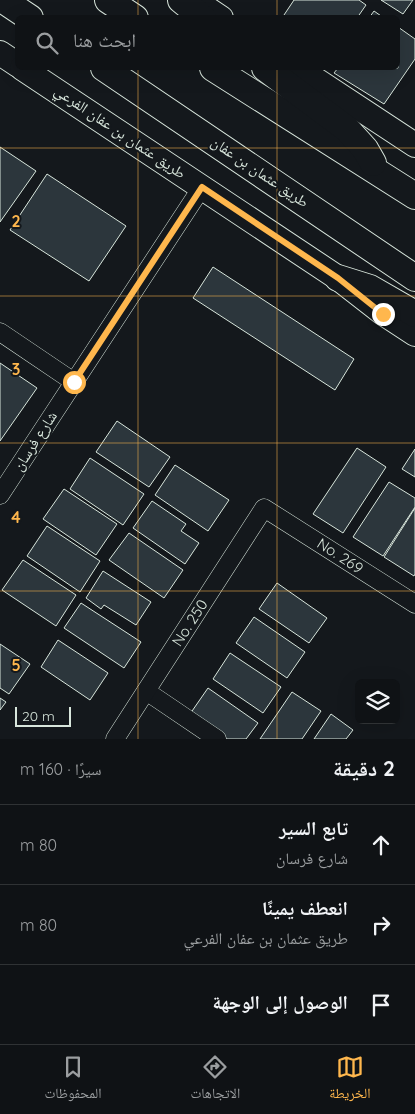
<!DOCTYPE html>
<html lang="ar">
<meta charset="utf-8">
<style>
body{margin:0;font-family:Quicksand,"Noto Naskh Arabic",sans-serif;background:#1d2022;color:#f1f3f6;direction:rtl}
.controls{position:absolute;right:15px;bottom:15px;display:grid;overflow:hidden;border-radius:8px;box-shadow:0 5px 20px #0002}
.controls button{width:45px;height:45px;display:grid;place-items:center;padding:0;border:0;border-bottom:1px solid #2f3234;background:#0f1215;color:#f1f3f6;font:25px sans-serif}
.scale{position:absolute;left:15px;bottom:12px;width:56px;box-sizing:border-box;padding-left:5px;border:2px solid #d8e6dc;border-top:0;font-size:14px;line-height:18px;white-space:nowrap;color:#d8e6dc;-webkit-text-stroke:4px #14181c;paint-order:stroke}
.stop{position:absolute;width:15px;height:15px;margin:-11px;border:4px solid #ffb74d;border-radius:50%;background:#fff}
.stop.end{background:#ffb74d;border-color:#fff;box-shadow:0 1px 5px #0008}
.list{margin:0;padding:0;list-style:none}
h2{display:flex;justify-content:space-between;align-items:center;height:65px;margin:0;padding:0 20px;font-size:21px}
h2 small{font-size:16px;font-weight:400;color:#9b9ea0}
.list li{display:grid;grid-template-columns:32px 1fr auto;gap:15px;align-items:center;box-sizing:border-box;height:80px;padding:0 20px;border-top:1px solid #2f3234}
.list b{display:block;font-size:19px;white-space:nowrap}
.list p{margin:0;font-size:16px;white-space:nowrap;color:#9b9ea0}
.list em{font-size:16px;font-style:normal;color:#9b9ea0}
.icon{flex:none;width:28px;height:28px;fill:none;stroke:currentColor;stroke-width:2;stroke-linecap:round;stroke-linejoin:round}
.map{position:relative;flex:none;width:415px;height:739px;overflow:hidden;direction:ltr}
.search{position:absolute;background:#0f1215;box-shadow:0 5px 20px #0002;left:15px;right:15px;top:15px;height:55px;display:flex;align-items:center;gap:12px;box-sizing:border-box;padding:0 18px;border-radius:8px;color:#9b9ea0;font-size:19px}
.sheet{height:305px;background:#0f1215}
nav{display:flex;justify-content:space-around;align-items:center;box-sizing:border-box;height:70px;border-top:1px solid #2f3234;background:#0f1215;font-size:14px;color:#9b9ea0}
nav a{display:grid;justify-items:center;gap:2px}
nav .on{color:#ffb74d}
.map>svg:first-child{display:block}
</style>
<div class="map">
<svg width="415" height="739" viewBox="0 0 415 739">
<rect width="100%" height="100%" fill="#14181c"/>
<g fill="#2c363c" stroke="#d8e6dc">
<polygon points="294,0 359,0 366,5 357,18 282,18"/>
<polygon points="381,0 413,0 403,14"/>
<polygon points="374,11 384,18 369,18"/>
<polygon points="398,27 415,39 415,59 384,104 334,73 338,68 398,68"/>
<polygon points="0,147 36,171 0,222"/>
<polygon points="47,174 126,226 89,281 10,230"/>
<polygon points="213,267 354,359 335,390 193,298"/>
<polygon points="0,363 37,388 0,441"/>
<polygon points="117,421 170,457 149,487 96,452"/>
<polygon points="357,448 386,467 343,533 313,514"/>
<polygon points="415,449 415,477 402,469"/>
<polygon points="90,458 144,494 123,525 70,489"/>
<polygon points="175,465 229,500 208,531 155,495"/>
<polygon points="389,482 415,498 415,507 383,556 353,537"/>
<polygon points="64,489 117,524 96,555 43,519"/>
<polygon points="152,501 186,524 181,531 199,543 185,564 133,528"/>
<polygon points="415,508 415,574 414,576 384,557"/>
<polygon points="47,526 100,561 80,592 27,556"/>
<polygon points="129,533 183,570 164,598 109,560"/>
<polygon points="23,560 76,595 56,626 2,590"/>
<polygon points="103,571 151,602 136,625 104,605 101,609 86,598"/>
<polygon points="277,583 327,618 309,643 259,609"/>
<polygon points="81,603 141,642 124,668 64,628"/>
<polygon points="254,617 305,652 287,678 236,643"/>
<polygon points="58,640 108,673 90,700 41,667"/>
<polygon points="0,644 30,664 9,694 0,688"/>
<polygon points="230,653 281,687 263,713 213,679"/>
<polygon points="208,688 258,723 246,739 226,739 190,714"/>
<polygon points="292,692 321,711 302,739 260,739"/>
<polygon points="0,698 6,702 0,710"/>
<polygon points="331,714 353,730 346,739 314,739"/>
</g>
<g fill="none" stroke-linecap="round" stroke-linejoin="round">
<g stroke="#d8e6dc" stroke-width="19">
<g id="minor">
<polyline points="0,332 74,382"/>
<polyline points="0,495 202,187"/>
<polyline points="146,691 217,739"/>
<polyline points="115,739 264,508 415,604"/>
</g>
</g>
<g stroke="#d8e6dc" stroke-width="26">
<g id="secondary">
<polyline points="194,0 221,18"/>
<polyline points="0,53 18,65"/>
<polyline points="22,68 338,278 383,313 415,334"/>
<polyline points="298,68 415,145"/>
</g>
</g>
<g stroke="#d8e6dc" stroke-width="28">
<g id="primary">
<polyline points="3,0 30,18"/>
<polyline points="108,0 135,18"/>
<polyline points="181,0 203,18"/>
<polyline points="104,68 415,278"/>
<polyline points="213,68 415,196"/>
<polyline points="265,68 347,129 365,149 373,163"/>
<polyline points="338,278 370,288 415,314"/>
</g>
</g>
<use href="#minor" stroke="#14181c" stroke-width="18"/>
<use href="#secondary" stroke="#14181c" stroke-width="24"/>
<use href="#primary" stroke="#14181c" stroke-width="26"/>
</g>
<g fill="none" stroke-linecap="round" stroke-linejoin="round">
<polyline stroke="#ffb74d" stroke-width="6" points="74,382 202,187 338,278 383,314"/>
</g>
<path fill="none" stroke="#ffb74d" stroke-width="1" stroke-opacity="0.55" d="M138 0V18M277 0V18M138 68V739M277 68V739M0 148H415M0 296H415M0 443H415M0 591H415"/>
<g text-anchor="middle" stroke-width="4" stroke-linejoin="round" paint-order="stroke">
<g font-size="15" fill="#d8e6dc" stroke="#14181c">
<text transform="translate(120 132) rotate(34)" y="5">طريق عثمان بن عفان الفرعي</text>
<text transform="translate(260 172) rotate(34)" y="5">طريق عثمان بن عفان</text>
<text transform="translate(35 441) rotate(-57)" y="5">شارع فرسان</text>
<text transform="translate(340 556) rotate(33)" y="5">No. 269</text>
<text transform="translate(190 623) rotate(-57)" y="5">No. 250</text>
</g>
</g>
<g font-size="16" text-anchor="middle" font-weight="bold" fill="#ffb74d" stroke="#14181c" stroke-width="4" stroke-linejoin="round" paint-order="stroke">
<text x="16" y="227">2</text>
<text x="16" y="375">3</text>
<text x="16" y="523">4</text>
<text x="16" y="671">5</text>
</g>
</svg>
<div class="controls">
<button><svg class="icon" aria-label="layers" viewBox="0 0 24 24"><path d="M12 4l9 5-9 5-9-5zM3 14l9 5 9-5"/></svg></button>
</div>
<div class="scale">20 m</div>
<div class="stop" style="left:74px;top:382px"></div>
<div class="stop end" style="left:383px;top:314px"></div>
<div class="search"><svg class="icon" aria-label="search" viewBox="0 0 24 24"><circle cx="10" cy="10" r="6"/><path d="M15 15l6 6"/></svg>ابحث هنا</div>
</div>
<section class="sheet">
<h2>2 دقيقة<small>سيرًا · 160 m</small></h2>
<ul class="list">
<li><svg class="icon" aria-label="ahead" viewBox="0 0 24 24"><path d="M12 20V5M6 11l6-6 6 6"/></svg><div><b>تابع السير</b><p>شارع فرسان</p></div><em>80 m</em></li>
<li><svg class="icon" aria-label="right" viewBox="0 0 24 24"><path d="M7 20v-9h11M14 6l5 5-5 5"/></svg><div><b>انعطف يمينًا</b><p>طريق عثمان بن عفان الفرعي</p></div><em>80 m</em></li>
<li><svg class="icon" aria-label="arrive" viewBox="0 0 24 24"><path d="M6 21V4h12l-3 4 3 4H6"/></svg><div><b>الوصول إلى الوجهة</b></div></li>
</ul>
</section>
<nav>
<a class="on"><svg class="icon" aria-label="map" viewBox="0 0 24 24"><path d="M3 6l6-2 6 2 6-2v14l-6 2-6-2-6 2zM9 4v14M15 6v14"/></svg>الخريطة</a>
<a><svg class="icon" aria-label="directions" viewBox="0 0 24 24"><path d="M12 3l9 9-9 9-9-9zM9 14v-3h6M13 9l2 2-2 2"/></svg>الاتجاهات</a>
<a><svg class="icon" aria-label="saved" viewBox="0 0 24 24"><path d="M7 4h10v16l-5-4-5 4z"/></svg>المحفوظات</a>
</nav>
